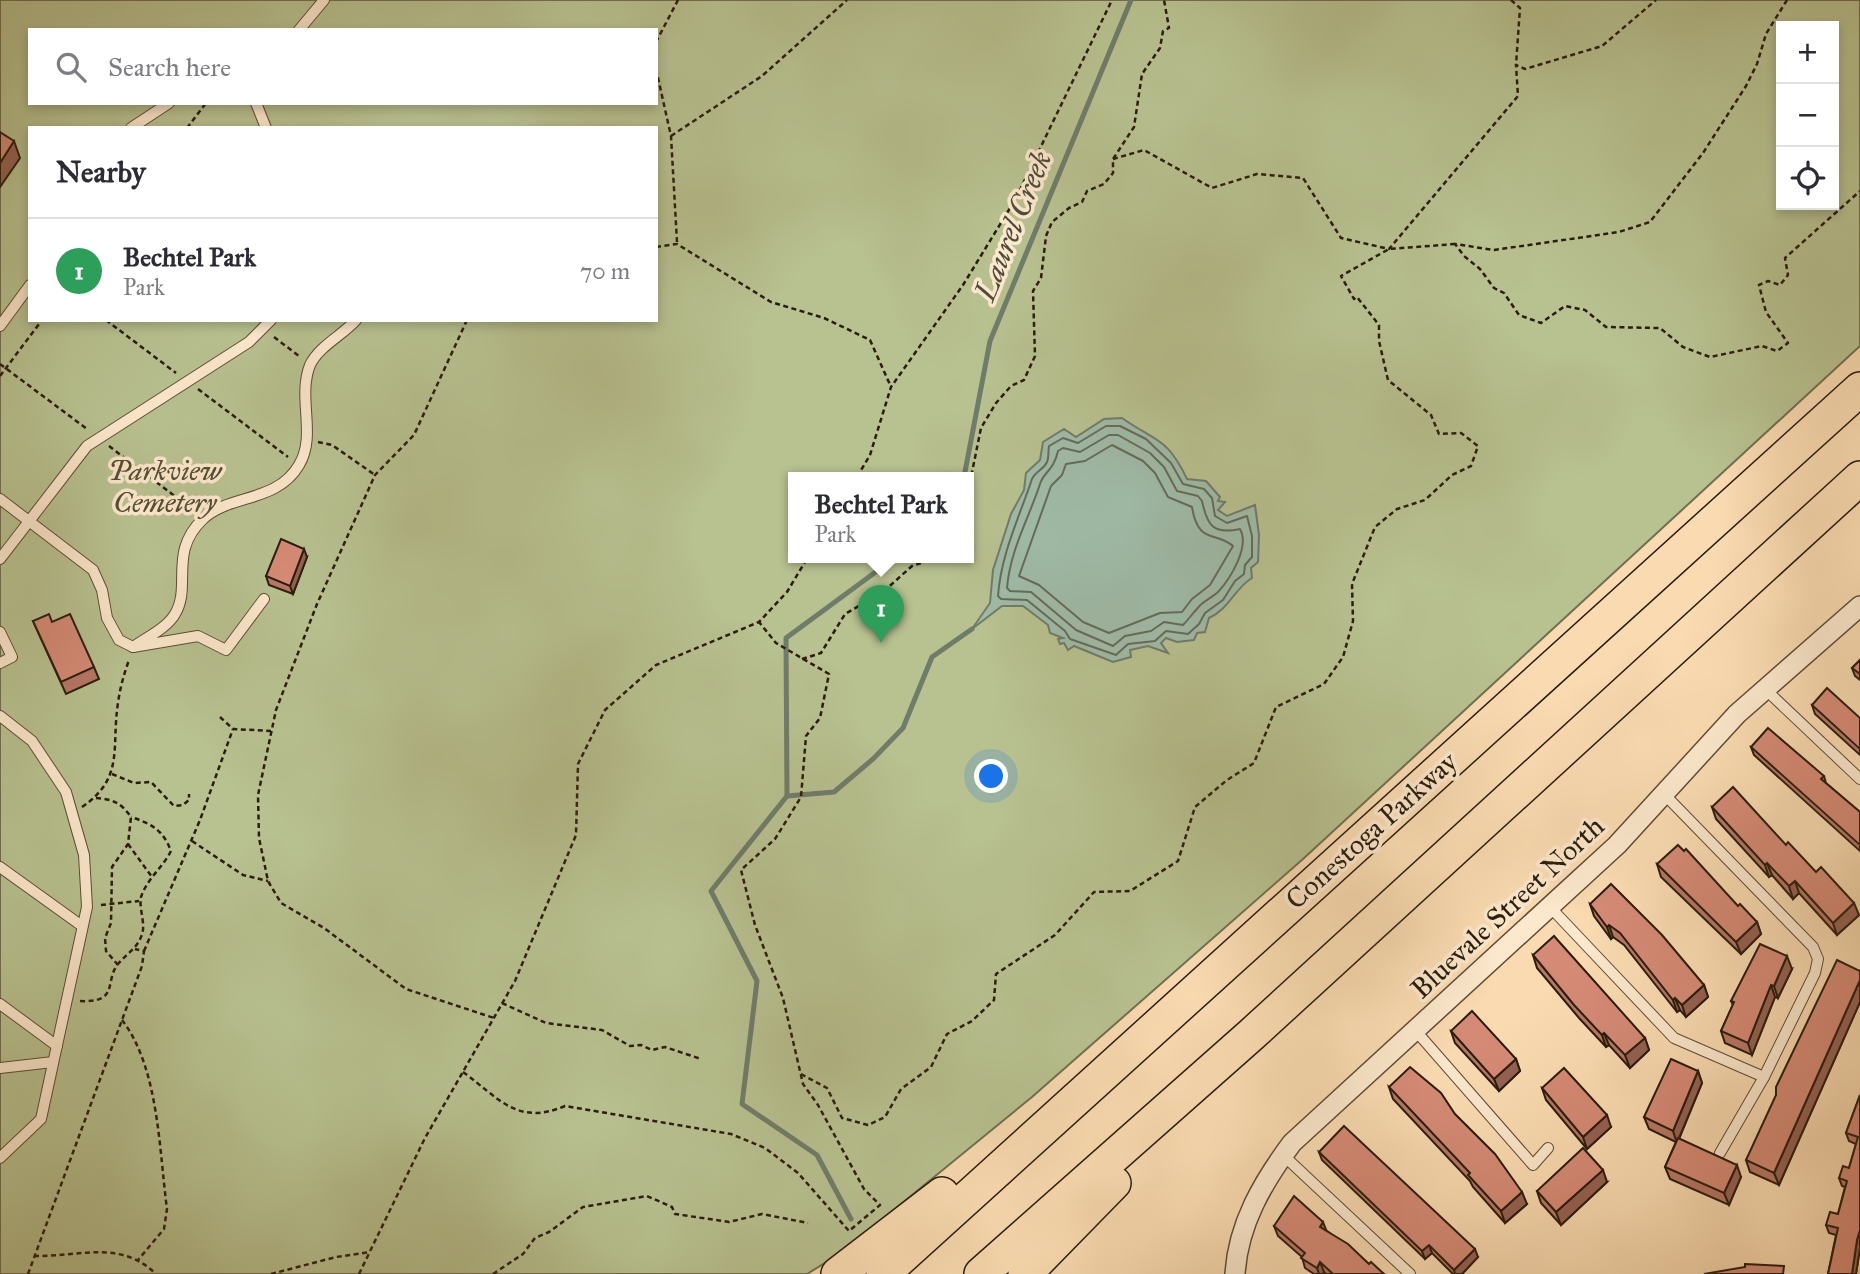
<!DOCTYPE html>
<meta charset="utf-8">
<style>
body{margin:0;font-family:"IM FELL Great Primer",serif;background:#f7f7f7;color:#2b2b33}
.controls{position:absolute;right:21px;top:21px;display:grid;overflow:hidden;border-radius:0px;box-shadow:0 4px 10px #0003}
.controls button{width:63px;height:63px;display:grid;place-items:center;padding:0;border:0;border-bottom:2px solid #e1e1e2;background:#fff;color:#2b2b33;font:35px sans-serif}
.you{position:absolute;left:992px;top:777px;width:24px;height:24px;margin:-18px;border:5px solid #fff;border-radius:50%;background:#1a73e8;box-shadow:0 0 0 10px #1a73e833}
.badge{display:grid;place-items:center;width:46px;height:46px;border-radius:50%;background:#111827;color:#fff;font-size:23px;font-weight:700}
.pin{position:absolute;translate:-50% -58px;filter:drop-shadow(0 2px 4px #0008)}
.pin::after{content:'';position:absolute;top:37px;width:24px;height:21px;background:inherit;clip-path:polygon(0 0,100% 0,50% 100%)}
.popup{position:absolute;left:788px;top:472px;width:186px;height:91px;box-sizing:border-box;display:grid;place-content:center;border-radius:0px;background:#fff;filter:drop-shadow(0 2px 5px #0005);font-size:23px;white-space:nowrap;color:#7c7c81}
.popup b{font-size:26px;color:#2b2b33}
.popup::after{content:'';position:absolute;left:50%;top:100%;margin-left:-14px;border:14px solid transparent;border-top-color:#fff}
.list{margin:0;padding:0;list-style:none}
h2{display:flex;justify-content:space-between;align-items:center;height:91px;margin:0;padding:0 28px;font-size:30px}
h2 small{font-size:23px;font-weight:400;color:#7c7c81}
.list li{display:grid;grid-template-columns:46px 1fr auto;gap:21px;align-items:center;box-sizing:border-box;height:105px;padding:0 28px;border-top:2px solid #e1e1e2}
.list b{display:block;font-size:26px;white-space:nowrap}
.list p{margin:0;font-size:23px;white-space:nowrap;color:#7c7c81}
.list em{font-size:23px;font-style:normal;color:#7c7c81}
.icon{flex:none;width:38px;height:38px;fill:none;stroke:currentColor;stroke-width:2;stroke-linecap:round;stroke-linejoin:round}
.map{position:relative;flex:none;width:1860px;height:1274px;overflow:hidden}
.search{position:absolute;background:#fff;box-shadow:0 4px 10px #0003;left:28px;top:28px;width:630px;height:77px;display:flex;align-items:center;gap:18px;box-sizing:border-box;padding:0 24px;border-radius:0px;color:#7c7c81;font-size:26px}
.panel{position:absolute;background:#fff;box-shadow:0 4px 10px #0003;left:28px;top:126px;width:630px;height:196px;border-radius:0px}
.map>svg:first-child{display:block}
</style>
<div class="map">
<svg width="1860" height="1274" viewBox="0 0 1860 1274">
<rect width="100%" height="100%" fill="#fadbb1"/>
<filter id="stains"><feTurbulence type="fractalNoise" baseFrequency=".00286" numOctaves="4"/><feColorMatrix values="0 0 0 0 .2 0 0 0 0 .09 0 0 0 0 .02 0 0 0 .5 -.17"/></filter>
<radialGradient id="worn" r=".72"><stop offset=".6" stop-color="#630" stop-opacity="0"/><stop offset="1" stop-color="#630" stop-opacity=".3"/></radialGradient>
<path fill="#b8c190" stroke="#716f4e" stroke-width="2" fill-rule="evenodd" d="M0 0H1860V346L1303 859 1032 1097 841 1253 807 1274H0ZM1781 26H1834V205H1781ZM30 30H656V103H30ZM30 128H656V320H30ZM794 477H968V557H794Z"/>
<path fill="#9fbba8" stroke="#707c6a" stroke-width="2" d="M1122 418C1156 442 1167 437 1187 479L1206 481 1220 497 1218 501 1225 502 1218 510 1227 516 1255 505 1259 535 1258 562 1251 568 1252 578C1235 588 1229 609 1209 618L1205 632 1197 633 1194 640 1177 642 1166 638 1161 643 1168 653 1148 646 1130 650 1131 657 1113 662 1074 646 1068 650 1064 643 1060 644 1058 639 1063 638 1050 633 1048 625 1023 606H1002L972 629 990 603 993 570 1011 514 1024 490 1026 473 1040 460 1043 442 1064 429 1076 437 1104 419Z"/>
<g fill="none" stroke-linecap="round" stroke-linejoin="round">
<g stroke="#646c5a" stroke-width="2">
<path d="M1106 426H1120L1146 439 1171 463 1183 484 1204 489 1212 498 1215 516 1227 523 1247 516 1252 536V557L1245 565 1244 574 1235 581 1223 600 1205 613 1199 624 1188 634 1166 631 1155 641 1128 644 1116 655 1070 639 1065 631 1027 600 1001 599 998 596C1001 554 1019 518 1032 479 1035 472 1044 469 1047 462 1049 458 1048 451 1049 446L1063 438 1078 443Z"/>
<path d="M1109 435H1118L1150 453 1164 467 1177 491 1198 496 1202 501C1207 525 1213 535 1240 529 1250 546 1231 578 1218 592 1212 598 1202 601 1197 609 1191 615 1189 619 1183 625L1164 622 1151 631 1125 636 1113 646 1076 630 1031 592 1010 591 1007 588C1010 550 1029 518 1040 484 1044 471 1053 472 1058 451L1063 448 1080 452Z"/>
<path d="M1112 445 1143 461 1155 473 1168 497 1192 507C1198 545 1216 531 1233 546L1210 585 1192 599 1182 612 1160 613 1109 633 1083 622 1039 585 1019 576 1051 486 1062 475 1066 464 1085 461Z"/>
</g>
<g stroke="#707c6a" stroke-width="5">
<polyline points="964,477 990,341 1131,0"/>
<polyline points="787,796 834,792 873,759 903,728 932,657 972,629"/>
<polyline points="851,1219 817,1155 742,1104 757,981 711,891 787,796 786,638 896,557"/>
</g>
<g stroke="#5e4c35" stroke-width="12">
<g id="lane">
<polyline points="299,30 324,0"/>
<polyline points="256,103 266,128"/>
<polyline points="131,128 169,103"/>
<polyline points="0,326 30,285"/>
<polyline points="0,499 93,570 102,590 107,618 119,640 133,647 198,636 226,650 264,599"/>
<polyline points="0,559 87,446 249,342 271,320"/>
<polyline points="0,632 12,657 0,663"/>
<path d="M133 647C146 638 167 628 175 614 192 586 168 552 203 519 229 494 277 503 299 465 317 435 297 398 310 365 319 346 343 335 356 320"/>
<polyline points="1765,689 1860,779"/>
<polyline points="0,716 32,741 66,792 84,855 87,907 41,1119 0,1158"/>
<polyline points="1664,794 1813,947 1818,959 1815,973 1764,1077 1720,1153"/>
<polyline points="0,867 82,926"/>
<polyline points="1550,907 1674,1038 1764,1077"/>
<polyline points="0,1004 57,1046"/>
<polyline points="1415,1030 1533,1165 1548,1148"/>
<polyline points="0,1068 53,1062"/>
<polyline points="1283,1155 1410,1274"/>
</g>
</g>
<g stroke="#5e4c35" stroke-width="22">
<path id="street" d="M1235 1274C1238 1224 1263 1182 1292 1143L1617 845 1737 714 1860 606"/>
</g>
<g stroke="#2a1d0c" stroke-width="36">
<g id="highway">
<polyline points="838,1274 942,1194"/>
<polyline points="883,1274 1860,389"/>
<polyline points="981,1274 1251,1035 1860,478"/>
<polyline points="1025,1274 1114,1183"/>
</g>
</g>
<g stroke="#2a1d0c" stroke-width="2.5" stroke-dasharray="5 3.5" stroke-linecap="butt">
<polyline points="1511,0 1520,8 1516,65"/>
<polyline points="1787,0 1766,34 1757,64 1746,86 1703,153 1650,222 1619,232 1494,250 1455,244 1464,256 1480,269 1494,288 1504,293 1519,315 1541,323 1565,306 1585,310 1606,327 1660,328 1683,347 1710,357 1762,346 1777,351 1788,343 1766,312 1759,285 1768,281 1780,285 1788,275 1785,258 1860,191"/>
<polyline points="656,42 678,0"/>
<polyline points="656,69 671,136 677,242"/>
<polyline points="187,128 206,103"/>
<polyline points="671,136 762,76 847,0"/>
<polyline points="1113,159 1144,150 1212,188 1257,174 1303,178 1341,238 1389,249 1518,96 1516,65 1525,69 1602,46 1656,0"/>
<polyline points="656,247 677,244 771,302 824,318 870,340 891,387"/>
<polyline points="106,320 176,373"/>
<polyline points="467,320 414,435 375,475 317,604 276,710 258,795 259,838 268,881 281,903 324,928 406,989 494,1018"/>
<polyline points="274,337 299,356"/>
<polyline points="0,364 87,429"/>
<polyline points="0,376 42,320"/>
<polyline points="198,389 288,457"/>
<polyline points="318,442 332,445 375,475"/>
<polyline points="109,446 193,510"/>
<polyline points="857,477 870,455 891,387 963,285 1015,200 1112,0"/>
<polyline points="968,492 981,428 996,403 1011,386 1024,380 1035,356 1033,291 1041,278 1046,236 1052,222 1069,208 1082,202 1087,191 1104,184 1113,173 1113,159 1134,127 1142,74 1160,48 1163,31 1169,28 1164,0"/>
<polyline points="802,659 821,653 845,614 883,592 912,566 927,561 930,557"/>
<polyline points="220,717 233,729 271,731"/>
<polyline points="112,774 134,783 151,782 174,806 183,805 189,800 189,794"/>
<path d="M96 798C113 799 121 803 131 817L128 844 112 867 111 923 105 938 106 951 118 965"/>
<path d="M82 807C125 778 111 747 118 703 120 688 124 674 129 660"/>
<polyline points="192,841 243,875 268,881"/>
<polyline points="128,844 152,877"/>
<polyline points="101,905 139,901"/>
<polyline points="144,951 200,820 233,729"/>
<path d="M80 1001C120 1003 104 981 118 964 128 952 140 947 143 930 144 919 139 907 141 897 147 879 163 867 171 851 163 830 152 824 131 817"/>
<polyline points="502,1003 546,1023 602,1030 630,1046 641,1045 652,1050 665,1047 701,1059"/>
<path d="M122 1020C159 1068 159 1150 167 1209L164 1229 138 1260"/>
<path d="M463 1072C500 1099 517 1126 565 1106L731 1134 765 1148 798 1173 849 1231 880 1205 864 1189 818 1105 803 1084 783 998 755 925 741 870 775 839 801 797 806 736 820 718 829 674 776 643 759 622"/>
<polyline points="801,1074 827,1088 842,1118 868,1125 885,1117 901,1089 931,1067 947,1034 972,1021 994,1000 996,974 1055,935 1094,892 1130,891 1178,861 1195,807 1227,780 1254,763 1276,707 1324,684 1343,657 1353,621 1352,584 1375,527 1397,509 1425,500 1452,475 1471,466 1478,446 1461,433 1439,434 1431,415 1388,380 1379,341 1379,325 1357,297 1354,299 1341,276 1389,249 1455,244"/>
<path d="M34 1256C78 1257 120 1239 156 1274"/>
<polyline points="28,1274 142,966 144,951 135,949"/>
<polyline points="271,1274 336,1257 370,1252"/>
<polyline points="359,1274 425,1138 515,981 576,835 578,764 605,710 656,665 759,622 787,592 808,557"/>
<polyline points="493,1274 523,1254 535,1238 549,1232 583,1207 647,1196 672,1207 675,1214 729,1222 762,1214 808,1223"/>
</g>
<use href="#lane" stroke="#fce8cc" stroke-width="10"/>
<use href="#street" stroke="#fce8cc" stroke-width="19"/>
<use href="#highway" stroke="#fadbb1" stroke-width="33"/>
</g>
<g fill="#b77765" stroke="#2a1d0c" stroke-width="2">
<polygon points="307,557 293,594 269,585 266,576"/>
<polygon points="33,621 52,622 94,667 99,679 66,694"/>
<polygon points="1860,660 1860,680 1855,676 1852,668"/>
<polygon points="1812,705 1860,718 1860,755 1815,714"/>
<polygon points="1751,747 1824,776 1826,783 1860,812 1860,851 1754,755"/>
<polygon points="1712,807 1786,845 1816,872 1859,915 1837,935 1799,893 1793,899 1772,875 1769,877 1716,819"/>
<polygon points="1657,864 1738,906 1757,922 1761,934 1741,954 1661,877"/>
<polygon points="1590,904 1704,985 1708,997 1686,1017 1680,1010 1677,1012 1624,945 1613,937 1611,939 1594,916"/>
<polygon points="1533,955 1645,1038 1649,1050 1630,1068 1609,1045 1606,1047 1579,1018 1537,968"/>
<polygon points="1792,969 1778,998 1775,997 1752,1055 1725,1043 1721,1031 1733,1005 1731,1001"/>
<polygon points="1860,971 1860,1002 1779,1185 1750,1172 1746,1160"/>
<polygon points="1451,1031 1516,1059 1520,1071 1499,1091 1455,1043"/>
<polygon points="1698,1071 1702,1083 1679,1139 1741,1177 1729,1205 1670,1179 1665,1167 1676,1142 1649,1129 1644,1117"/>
<polygon points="1389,1087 1527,1204 1505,1223 1473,1187 1470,1181 1393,1099"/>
<polygon points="1542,1088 1611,1127 1587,1149 1546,1100"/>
<polygon points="1860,1095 1860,1248 1856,1274 1828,1274 1836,1235 1829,1233 1826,1225 1838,1214 1845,1187 1842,1186 1839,1178 1849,1168 1856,1144 1849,1141 1846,1133"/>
<polygon points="1319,1152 1478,1257 1462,1274 1453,1274 1432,1253 1425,1259 1322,1160"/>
<polygon points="1607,1182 1561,1225 1541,1203 1537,1191"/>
<polygon points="1274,1226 1327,1231 1369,1264 1384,1274 1326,1274 1324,1272 1323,1274 1314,1274 1305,1268 1302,1257 1278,1236"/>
</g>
<g fill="#956152" stroke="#2a1d0c" stroke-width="2">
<polygon points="14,141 20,158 0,187 0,163"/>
<polygon points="304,549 307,557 293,594 290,586"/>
<polygon points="1767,863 1772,875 1769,877 1765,865"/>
<polygon points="1795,881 1799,893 1793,899 1789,886"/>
<polygon points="1854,903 1859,915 1837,935 1833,923"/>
<polygon points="1757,922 1761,934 1741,954 1736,942"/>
<polygon points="1609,925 1613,937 1611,939 1607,927"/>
<polygon points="1787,956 1792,969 1778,998 1774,986"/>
<polygon points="1860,980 1860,1002 1779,1185 1774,1173"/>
<polygon points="1704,985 1708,997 1686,1017 1682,1005"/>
<polygon points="1771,985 1775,997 1752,1055 1748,1043"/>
<polygon points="1675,998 1680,1010 1677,1012 1673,1000"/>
<polygon points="1604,1033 1609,1045 1606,1047 1602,1035"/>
<polygon points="1645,1038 1649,1050 1630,1068 1625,1055"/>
<polygon points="1516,1059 1520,1071 1499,1091 1494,1079"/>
<polygon points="1698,1071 1702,1083 1677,1143 1673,1131"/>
<polygon points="1607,1115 1611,1127 1587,1149 1583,1137"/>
<polygon points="1737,1165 1741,1177 1729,1205 1724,1193"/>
<polygon points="1603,1170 1607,1182 1561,1225 1556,1212"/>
<polygon points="1522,1192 1527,1204 1505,1223 1501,1211"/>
<polygon points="1323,1222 1327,1232 1320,1227"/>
<polygon points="1860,1230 1860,1248 1856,1274 1852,1274 1857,1240"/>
<polygon points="1429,1245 1432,1253 1425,1259 1422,1251"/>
<polygon points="1475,1249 1478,1257 1462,1274 1455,1274 1454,1270"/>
<polygon points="1320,1262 1324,1272 1323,1274 1319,1274 1317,1268"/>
</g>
<g fill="#d58a75" stroke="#2a1d0c" stroke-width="2">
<polygon points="0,132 14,141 0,163"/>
<polygon points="281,539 304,549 290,586 266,576"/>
<polygon points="49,614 52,622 70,614 94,667 61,682 33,621"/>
<polygon points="1860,660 1860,674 1852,668"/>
<polygon points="1827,688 1860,718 1860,749 1812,705"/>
<polygon points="1768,728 1824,776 1821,779 1860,812 1860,845 1751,747"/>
<polygon points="1733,787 1786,845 1788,842 1816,872 1821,867 1854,903 1833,923 1795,881 1789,886 1767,863 1765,865 1712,807"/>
<polygon points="1678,845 1684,851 1686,849 1738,906 1740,904 1757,922 1736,942 1657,864"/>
<polygon points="1611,884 1662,935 1704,985 1682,1005 1675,998 1673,1000 1620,933 1609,925 1607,927 1590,904"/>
<polygon points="1554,936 1645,1038 1625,1055 1604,1033 1602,1035 1574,1005 1533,955"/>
<polygon points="1760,944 1787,956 1774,986 1771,985 1748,1043 1721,1031 1734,1002 1731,1001"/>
<polygon points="1837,960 1860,971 1860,980 1774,1173 1746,1160 1776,1095 1776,1087"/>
<polygon points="1472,1011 1516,1059 1494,1079 1451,1031"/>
<polygon points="1671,1059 1698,1071 1673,1131 1644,1117"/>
<polygon points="1410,1067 1441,1093 1455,1114 1495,1154 1522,1192 1501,1211 1468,1175 1470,1173 1389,1087"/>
<polygon points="1564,1068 1607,1115 1583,1137 1542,1088"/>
<polygon points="1860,1095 1860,1230 1857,1240 1852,1274 1828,1274 1838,1228 1826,1225 1830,1212 1838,1214 1847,1181 1839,1178 1843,1166 1849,1168 1858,1137 1846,1133"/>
<polygon points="1344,1126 1475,1249 1454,1270 1429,1245 1422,1251 1319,1152"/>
<polygon points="1678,1138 1737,1165 1724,1193 1665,1167"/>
<polygon points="1583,1148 1603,1170 1556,1212 1537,1191"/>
<polygon points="1294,1196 1323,1222 1320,1227 1348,1244 1369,1264 1371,1262 1384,1274 1333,1274 1320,1262 1317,1268 1301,1258 1305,1253 1274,1226"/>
<polygon points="1745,1264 1784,1266 1783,1274 1704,1274 1745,1267"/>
</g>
<g text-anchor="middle" stroke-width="7" stroke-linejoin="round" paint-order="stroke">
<g font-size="28" font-style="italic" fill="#554e34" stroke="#fce8cc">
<text x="165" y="480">Parkview<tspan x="165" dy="32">Cemetery</tspan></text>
</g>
<g font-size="28" fill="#2a1d0c" stroke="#fce8cc">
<text transform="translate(1371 830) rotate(-42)" y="10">Conestoga Parkway</text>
<text transform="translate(1507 907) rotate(-43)" y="10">Bluevale Street North</text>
</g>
<g font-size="30" font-style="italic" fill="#4d4c3b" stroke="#fce8cc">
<text transform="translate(1013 226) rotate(-68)" y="10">Laurel Creek</text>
</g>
</g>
<rect width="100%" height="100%" filter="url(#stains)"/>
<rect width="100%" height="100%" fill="url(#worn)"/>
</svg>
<div class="controls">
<button>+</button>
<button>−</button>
<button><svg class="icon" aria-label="locate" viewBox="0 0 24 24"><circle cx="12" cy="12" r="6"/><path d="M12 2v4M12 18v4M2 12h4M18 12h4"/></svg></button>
</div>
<div class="you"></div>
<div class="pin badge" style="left:881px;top:643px;background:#2e9e5b">1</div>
<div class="popup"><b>Bechtel Park</b>Park</div>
<div class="search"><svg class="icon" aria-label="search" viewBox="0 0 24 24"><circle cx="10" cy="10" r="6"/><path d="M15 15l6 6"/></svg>Search here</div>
<section class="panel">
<h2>Nearby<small></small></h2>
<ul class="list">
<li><span class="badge" style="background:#2e9e5b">1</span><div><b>Bechtel Park</b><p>Park</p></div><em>70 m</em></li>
</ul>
</section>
</div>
